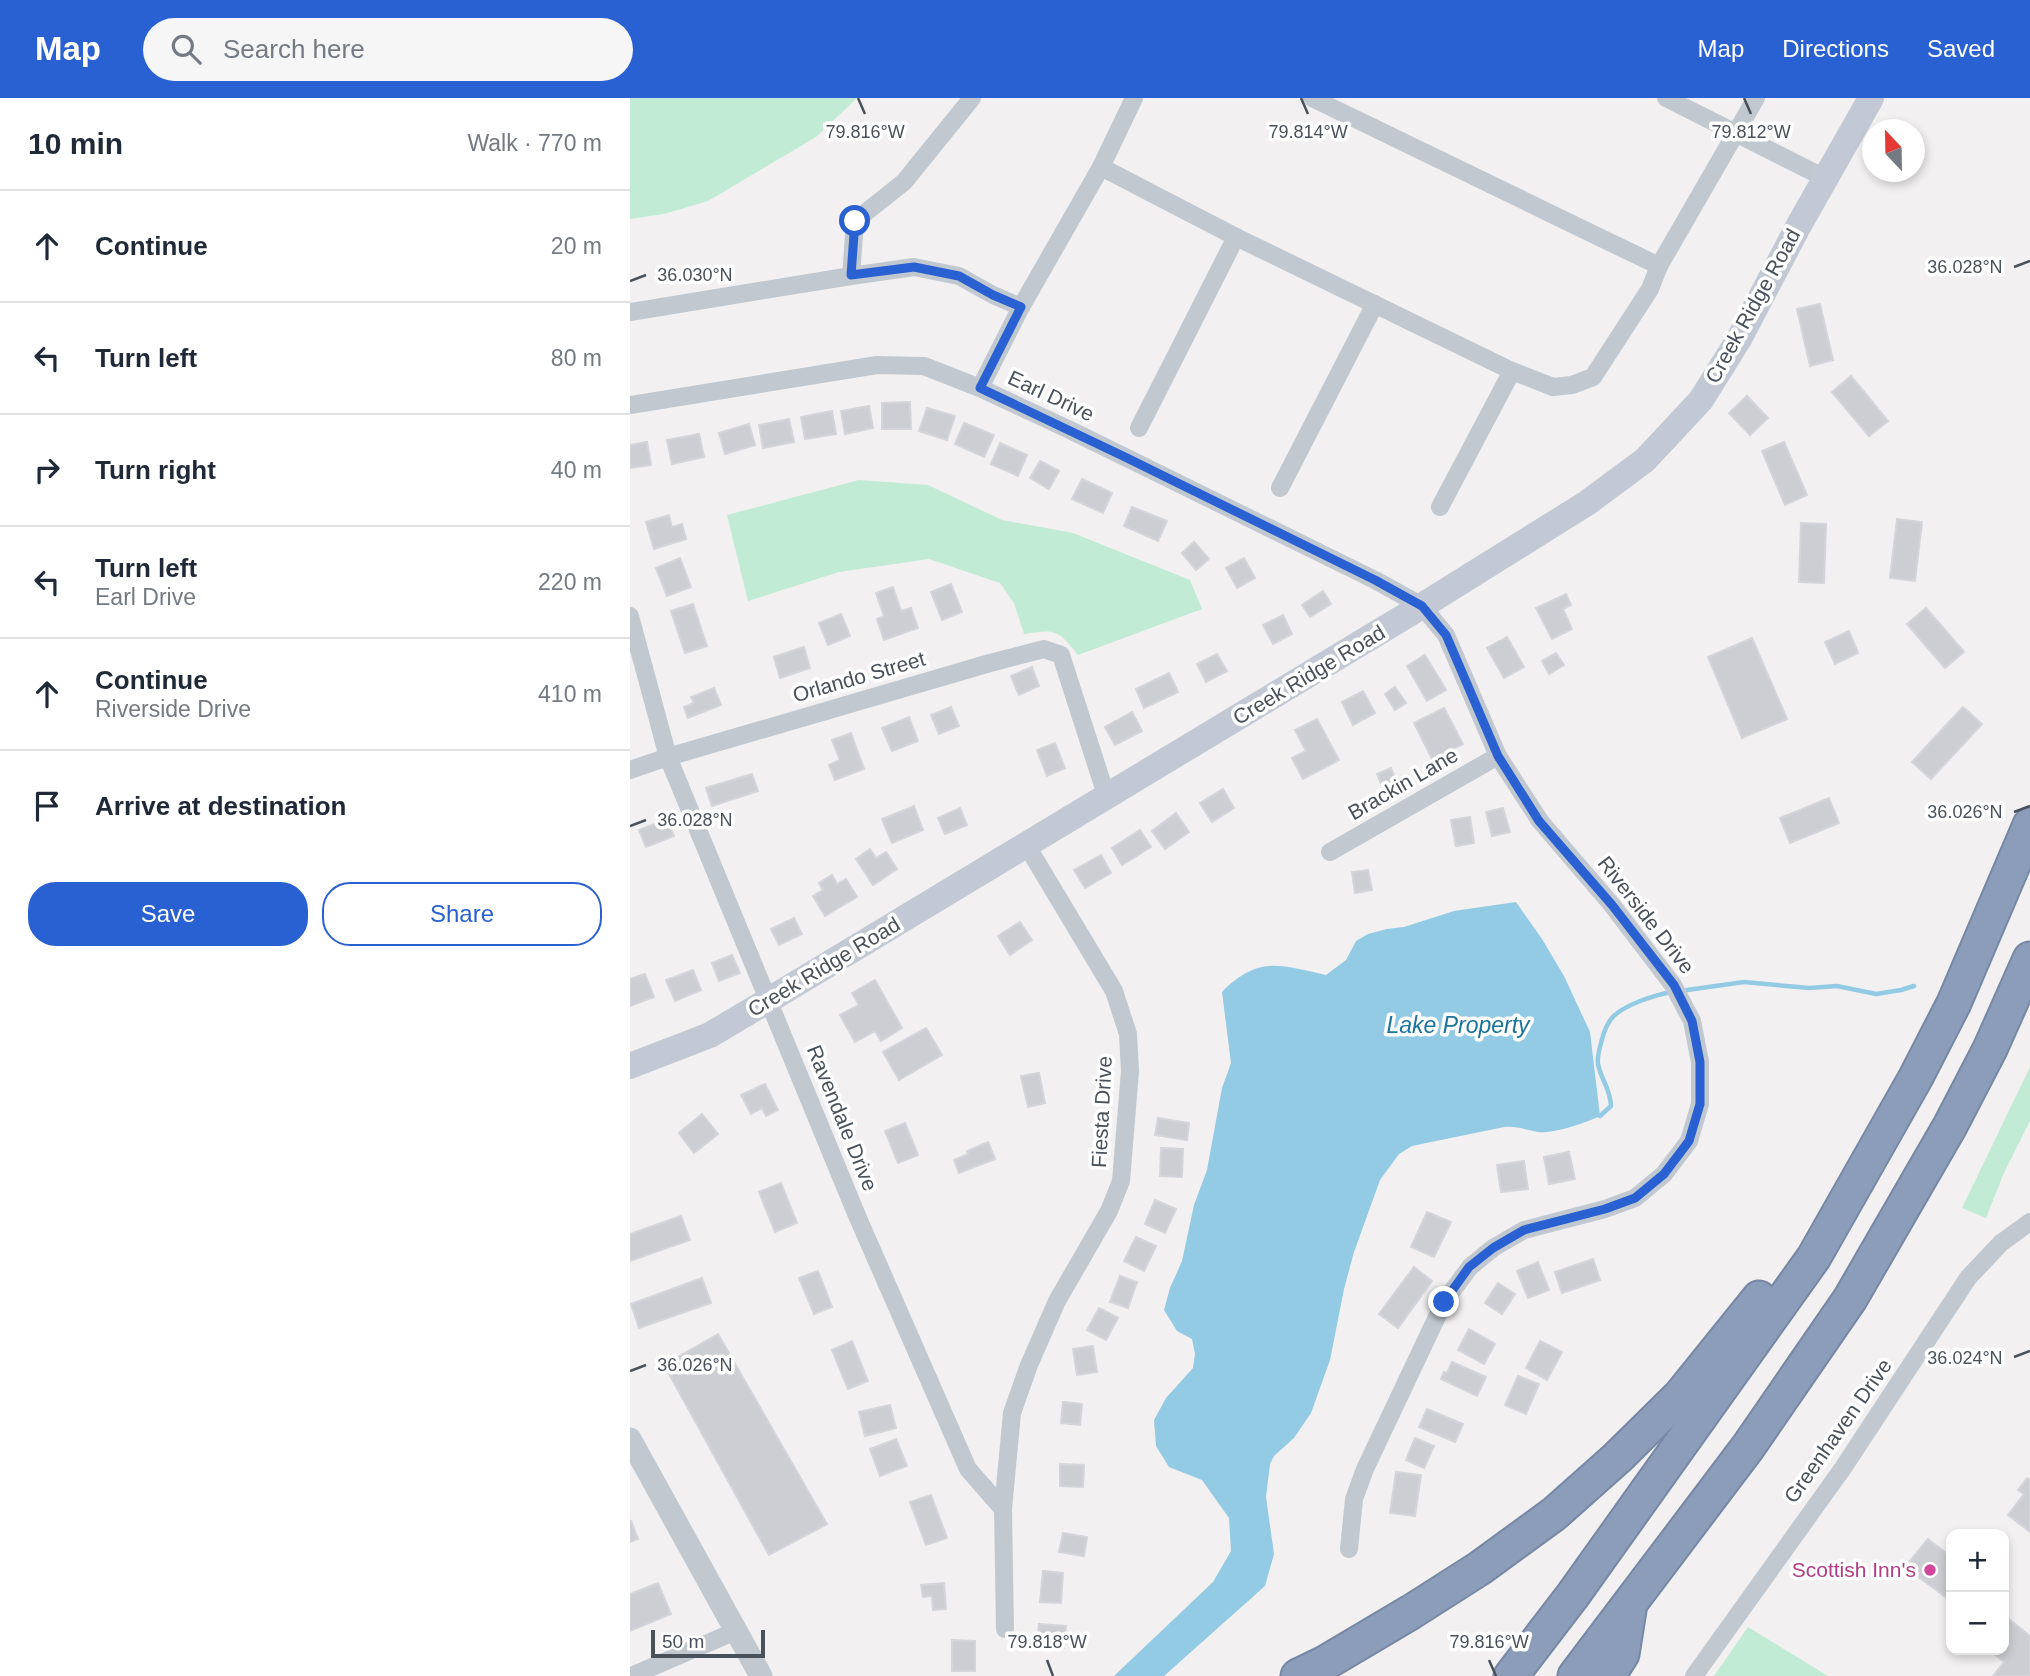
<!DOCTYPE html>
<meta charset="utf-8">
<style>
body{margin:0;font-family:Helvetica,sans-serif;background:#f6f6f7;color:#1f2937}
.controls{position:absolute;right:21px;bottom:21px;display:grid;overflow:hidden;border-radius:14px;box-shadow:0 4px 10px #0003}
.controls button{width:63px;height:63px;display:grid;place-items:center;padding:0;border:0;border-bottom:2px solid #e0e1e3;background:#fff;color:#1f2937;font:35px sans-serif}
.compass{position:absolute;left:1232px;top:21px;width:63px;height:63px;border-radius:50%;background:#fff;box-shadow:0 4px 10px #0003;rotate:338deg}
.scale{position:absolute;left:21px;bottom:18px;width:114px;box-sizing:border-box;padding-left:7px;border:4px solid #49515b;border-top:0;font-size:19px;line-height:24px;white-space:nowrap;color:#49515b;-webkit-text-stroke:5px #fff;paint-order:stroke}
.stop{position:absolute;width:21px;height:21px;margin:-16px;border:5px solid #2a61d2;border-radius:50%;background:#fff}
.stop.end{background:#2a61d2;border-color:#fff;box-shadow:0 2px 7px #0008}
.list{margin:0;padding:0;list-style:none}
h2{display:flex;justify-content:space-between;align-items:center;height:91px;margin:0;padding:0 28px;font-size:30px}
h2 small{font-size:23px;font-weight:400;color:#747a83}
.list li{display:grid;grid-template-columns:46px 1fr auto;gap:21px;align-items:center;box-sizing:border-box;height:112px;padding:0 28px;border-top:2px solid #e0e1e3}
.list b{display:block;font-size:26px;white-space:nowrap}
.list p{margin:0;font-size:23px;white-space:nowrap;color:#747a83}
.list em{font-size:23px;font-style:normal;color:#747a83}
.actions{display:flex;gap:14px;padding:21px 28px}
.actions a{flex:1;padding:16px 0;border:2px solid #2a61d2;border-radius:28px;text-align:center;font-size:24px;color:#2a61d2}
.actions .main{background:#2a61d2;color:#fff}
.icon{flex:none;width:38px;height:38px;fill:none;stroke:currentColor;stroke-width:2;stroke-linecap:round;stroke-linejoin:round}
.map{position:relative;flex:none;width:1400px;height:1578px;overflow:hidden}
header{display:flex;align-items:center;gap:42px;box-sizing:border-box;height:98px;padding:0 35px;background:#2a61d2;color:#fff}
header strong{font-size:33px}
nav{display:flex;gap:38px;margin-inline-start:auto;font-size:24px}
.search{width:490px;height:63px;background:#f6f6f7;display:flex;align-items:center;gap:18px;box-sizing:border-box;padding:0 24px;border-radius:38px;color:#747a83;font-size:26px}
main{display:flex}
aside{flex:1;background:#fff}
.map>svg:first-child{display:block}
</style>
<header>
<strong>Map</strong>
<div class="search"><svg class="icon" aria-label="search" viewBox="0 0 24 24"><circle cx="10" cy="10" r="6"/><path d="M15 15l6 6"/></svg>Search here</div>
<nav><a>Map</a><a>Directions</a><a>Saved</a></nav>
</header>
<main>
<aside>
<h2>10 min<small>Walk · 770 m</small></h2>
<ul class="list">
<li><svg class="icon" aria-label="ahead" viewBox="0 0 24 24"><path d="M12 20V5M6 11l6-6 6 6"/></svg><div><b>Continue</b></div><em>20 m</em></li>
<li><svg class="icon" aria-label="left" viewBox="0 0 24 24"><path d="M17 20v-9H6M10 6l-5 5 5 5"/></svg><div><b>Turn left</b></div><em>80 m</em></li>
<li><svg class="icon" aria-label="right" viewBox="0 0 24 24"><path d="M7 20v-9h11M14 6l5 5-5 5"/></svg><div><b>Turn right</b></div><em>40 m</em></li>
<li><svg class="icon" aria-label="left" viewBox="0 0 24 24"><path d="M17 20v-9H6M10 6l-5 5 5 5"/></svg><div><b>Turn left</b><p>Earl Drive</p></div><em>220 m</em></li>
<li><svg class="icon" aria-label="ahead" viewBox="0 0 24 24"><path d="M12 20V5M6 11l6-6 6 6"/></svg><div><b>Continue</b><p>Riverside Drive</p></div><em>410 m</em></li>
<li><svg class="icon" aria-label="arrive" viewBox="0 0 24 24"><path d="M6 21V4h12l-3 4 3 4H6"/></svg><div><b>Arrive at destination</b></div></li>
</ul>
<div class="actions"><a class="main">Save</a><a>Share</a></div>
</aside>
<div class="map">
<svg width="1400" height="1578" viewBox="0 0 1400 1578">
<rect width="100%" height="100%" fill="#f2f0f0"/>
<g fill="#c2ebd6">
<polygon points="0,0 227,0 186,39 78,103 34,116 0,121"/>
<path d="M229 382 298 387 372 422 443 435 560 482 572 511 448 557C428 532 426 531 394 536L384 505 370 485 299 461 209 474 118 503 97 417Z"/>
<polygon points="1400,969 1400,1023 1373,1077 1356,1120 1332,1110"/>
<polygon points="1118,1529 1198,1578 1084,1578"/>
</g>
<path fill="#93cae4" d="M886 804 912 841 934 878 960 934 970 1018C955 1025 924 1036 908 1034 896 1032 887 1028 874 1029L782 1048 769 1056 750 1082 724 1154 714 1191 700 1262 681 1315 664 1340 644 1358 640 1366 636 1399 644 1456 635 1488 534 1578H484L583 1484 601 1453 599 1420 572 1382 539 1369 526 1348 524 1322 536 1300 563 1270 565 1256 562 1241 547 1233 534 1212 540 1190 552 1163 564 1107 577 1072 592 990 601 965 592 894C629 857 650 867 696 877L716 862 726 843 738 836 757 831 774 829 824 813Z"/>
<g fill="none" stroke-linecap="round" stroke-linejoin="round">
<g stroke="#93cae4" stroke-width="4.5">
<polyline points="1050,893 1114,884 1179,890 1207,888 1246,896 1271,892 1284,888"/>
<path d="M965 1016 970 1018 981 1008C980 989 971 982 968 966 967 959 969 952 971 945 977 919 986 913 1010 903 1021 899 1030 896 1041 894"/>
</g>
</g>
<g fill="#cdced3" stroke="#d4d5da" stroke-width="2">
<polygon points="1190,206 1203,262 1180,268 1167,211"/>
<polygon points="1221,278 1258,323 1239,338 1202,294"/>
<polygon points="1117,298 1138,320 1120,337 1099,315"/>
<polygon points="280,304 281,331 252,331 252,305"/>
<polygon points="239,308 243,330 215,336 211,313"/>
<polygon points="297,310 325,318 317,342 289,333"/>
<polygon points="202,313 206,336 175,341 171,319"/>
<polygon points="159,321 164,344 133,350 129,327"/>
<polygon points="334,325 364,337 354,359 325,346"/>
<polygon points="119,326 125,347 95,356 89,335"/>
<polygon points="69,336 74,359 42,366 37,342"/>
<polygon points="17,344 21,367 0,370 0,347"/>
<polygon points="1154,344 1177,397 1155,407 1132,353"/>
<polygon points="370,345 397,357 388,378 361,366"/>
<polygon points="410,363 429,373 419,391 400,380"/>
<polygon points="452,381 482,395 473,415 442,401"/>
<polygon points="502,409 537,423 528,443 494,428"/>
<polygon points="39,417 42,429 52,426 56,441 24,451 16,424"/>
<polygon points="1267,421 1292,424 1285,483 1260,480"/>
<polygon points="1171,425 1196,426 1194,485 1169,484"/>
<polygon points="564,444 579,461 566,472 552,455"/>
<polygon points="50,460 61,489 37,498 26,470"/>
<polygon points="614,460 625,480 607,490 596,470"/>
<polygon points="321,486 332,514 312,522 301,494"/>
<polygon points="263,489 271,513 281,510 288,530 254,542 247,521 254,518 246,495"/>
<polygon points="693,493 701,506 680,519 672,507"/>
<polygon points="936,496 941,507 933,511 942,531 922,541 906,510"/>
<polygon points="63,506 77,548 55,555 41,513"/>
<polygon points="1296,510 1334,554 1315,570 1277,526"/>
<polygon points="211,516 220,538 198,547 189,525"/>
<polygon points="653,517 662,536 643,546 633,527"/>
<polygon points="1219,533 1228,555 1205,566 1195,544"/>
<polygon points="877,539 894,569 874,580 857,550"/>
<polygon points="1122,540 1157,621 1112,640 1078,559"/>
<polygon points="174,549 180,570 150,580 144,559"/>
<polygon points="926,555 934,567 919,576 912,563"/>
<polygon points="587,556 597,573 576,584 567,566"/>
<polygon points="795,557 816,592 797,603 777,568"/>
<polygon points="402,569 409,588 389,597 381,578"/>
<polygon points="539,575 548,594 514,610 506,591"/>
<polygon points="765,589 776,605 765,612 755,596"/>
<polygon points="84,590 91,607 58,620 54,609 64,605 61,599"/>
<polygon points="733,593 745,615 723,627 712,604"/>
<polygon points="321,609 329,628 309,636 301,617"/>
<polygon points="1333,609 1352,626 1301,681 1282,664"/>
<polygon points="814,610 833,646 802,661 784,625"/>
<polygon points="502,614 512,633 485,647 475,629"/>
<polygon points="279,619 288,643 262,653 252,630"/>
<polygon points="687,621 709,662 673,681 662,660 676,653 665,632"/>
<polygon points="221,635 234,671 205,682 199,667 210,662 202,642"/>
<polygon points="425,645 435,670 417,678 407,652"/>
<polygon points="761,670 767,685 753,691 747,676"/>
<polygon points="122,676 128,693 82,708 76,690"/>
<polygon points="593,691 604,710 582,724 570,705"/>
<polygon points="1199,700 1209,725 1160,745 1150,720"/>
<polygon points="284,708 293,732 262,745 252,721"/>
<polygon points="330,710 337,727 315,736 308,720"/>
<polygon points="873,710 880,734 862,738 856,714"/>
<polygon points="546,715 559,734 535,751 522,733"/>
<polygon points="840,719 844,745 826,748 821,722"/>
<polygon points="37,721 44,738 16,749 9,732"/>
<polygon points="510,732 521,749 492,767 482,750"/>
<polygon points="240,751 246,760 256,754 267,771 243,787 226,761"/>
<polygon points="471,757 481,775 455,790 444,772"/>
<polygon points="738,772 742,792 725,795 722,774"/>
<polygon points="202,777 207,786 216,781 227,799 195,818 183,798 193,792 189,785"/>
<polygon points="164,820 172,836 149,847 141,831"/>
<polygon points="390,824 402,842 380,857 368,838"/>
<polygon points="102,857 110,875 89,883 82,865"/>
<polygon points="63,872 71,892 45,903 36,882"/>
<polygon points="15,876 24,899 0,908 0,881"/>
<polygon points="245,882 272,930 251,943 245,933 225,944 210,917 229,907 222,895"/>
<polygon points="296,930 312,957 269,982 253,954"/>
<polygon points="409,975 415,1005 398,1009 391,978"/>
<polygon points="135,986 148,1012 136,1018 132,1010 121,1016 111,997"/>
<polygon points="72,1016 88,1036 64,1055 49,1035"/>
<polygon points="528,1020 559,1025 557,1042 525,1037"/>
<polygon points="275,1025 288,1057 268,1065 255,1033"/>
<polygon points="358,1044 365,1061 329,1075 324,1062 338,1056 337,1053"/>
<polygon points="531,1050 553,1051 552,1079 530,1078"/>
<polygon points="939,1054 945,1081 919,1086 914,1059"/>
<polygon points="894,1063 898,1091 871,1094 867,1067"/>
<polygon points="151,1085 167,1125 145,1134 129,1094"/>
<polygon points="525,1102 546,1111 535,1135 515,1126"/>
<polygon points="797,1114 821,1124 804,1159 781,1149"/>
<polygon points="51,1118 60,1142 0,1163 0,1136"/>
<polygon points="506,1139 526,1148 514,1173 494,1163"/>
<polygon points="963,1161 970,1182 932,1195 925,1174"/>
<polygon points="908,1164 919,1192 898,1200 887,1173"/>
<polygon points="784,1169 802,1183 768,1230 749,1216"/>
<polygon points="188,1173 202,1209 184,1216 169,1180"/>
<polygon points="490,1178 507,1184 498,1210 480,1204"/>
<polygon points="72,1180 81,1205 9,1230 1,1206"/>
<polygon points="868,1185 885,1196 872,1216 855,1205"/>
<polygon points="469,1210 488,1220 476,1242 457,1232"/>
<polygon points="839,1231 865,1246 854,1266 828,1252"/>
<polygon points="88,1236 197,1426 139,1457 34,1267"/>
<polygon points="222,1243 238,1283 218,1291 202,1252"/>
<polygon points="910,1243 932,1254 917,1282 896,1270"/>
<polygon points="463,1248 467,1274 447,1277 443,1251"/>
<polygon points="822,1264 856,1279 847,1298 811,1281 814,1274 817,1275"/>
<polygon points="888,1278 909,1286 896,1316 875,1307"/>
<polygon points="433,1304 452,1306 450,1327 431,1325"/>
<polygon points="260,1307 266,1330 235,1338 229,1314"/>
<polygon points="797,1311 833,1326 825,1344 789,1329"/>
<polygon points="785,1340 804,1348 794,1370 776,1362"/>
<polygon points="266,1341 277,1368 250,1378 240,1351"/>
<polygon points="430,1366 454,1367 453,1389 430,1388"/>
<polygon points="766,1374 791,1377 785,1418 760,1415"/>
<polygon points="1397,1380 1400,1382 1400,1434 1378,1417 1394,1396 1388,1392"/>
<polygon points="301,1397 317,1440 296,1447 280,1404"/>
<polygon points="1,1423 8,1441 0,1444 0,1424"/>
<polygon points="433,1435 457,1439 454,1458 429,1454"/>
<polygon points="1298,1441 1321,1459 1321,1503 1275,1469"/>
<polygon points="413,1473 433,1475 431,1505 410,1504"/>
<polygon points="28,1485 41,1516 0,1533 0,1496"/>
<polygon points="314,1485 316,1511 303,1512 302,1498 293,1499 291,1487"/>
<polygon points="1374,1517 1400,1538 1400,1578 1363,1578 1374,1564 1359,1552 1374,1552"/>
<polygon points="409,1526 436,1528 434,1550 407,1548"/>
<polygon points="322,1542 345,1543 345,1573 322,1573"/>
</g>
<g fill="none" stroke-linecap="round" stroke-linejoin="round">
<g stroke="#7788a5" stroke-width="37">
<g id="motorway">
<polyline points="668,1578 695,1565 781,1514 850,1470 924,1416 987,1360 1050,1298 1129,1200"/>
<polyline points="881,1578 943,1497 1184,1159 1286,979 1324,905 1400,727"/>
<polyline points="945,1578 1118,1349 1220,1201 1320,1028 1360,951 1400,861"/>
<polyline points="978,1578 992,1556 999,1512"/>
</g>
</g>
<g stroke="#c1c8d0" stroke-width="18">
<polyline points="342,0 274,84 225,123 221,178 284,169 329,178 363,197 391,209 471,69 504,0"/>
<polyline points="682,0 1029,168"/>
<polyline points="1036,0 1195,80"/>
<polyline points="471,69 606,139 882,273 923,289 942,287 963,279 1020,191 1029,168 1126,0"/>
<polyline points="0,214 221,178"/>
<polyline points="350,290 391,209"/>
<polyline points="0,307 247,267 294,268 350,290 442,333 745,482 792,508 816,537 868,658 910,723 982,807 1043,887 1062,923 1070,964 1070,1006 1059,1043 1034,1076 1005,1100 975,1111 894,1132 863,1150 840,1169 814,1204 735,1371 724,1401 719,1451"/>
<polyline points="509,330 606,139"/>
<polyline points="650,390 745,206"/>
<polyline points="810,409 882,273"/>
<polyline points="0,518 38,659 228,1120 338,1371 373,1411 375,1531"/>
<polyline points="0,672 38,659 360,565 414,551 431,557 477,700"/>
<polyline points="700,754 868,658"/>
<polyline points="373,1411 382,1315 399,1267 427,1203 479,1113 491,1083 500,973 498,936 484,893 397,748"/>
<polyline points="1,1578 106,1533"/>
<polyline points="1064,1578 1213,1370 1338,1180 1371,1145 1400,1124"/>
</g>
<polyline stroke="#c1c8d0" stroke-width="23" points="0,1341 131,1578"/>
<polyline stroke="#c2c9d4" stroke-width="26" points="0,968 80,937 139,902 792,508 957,405 1015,362 1071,302 1109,241 1169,127 1241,0"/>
<use href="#motorway" stroke="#8c9dba" stroke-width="33"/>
</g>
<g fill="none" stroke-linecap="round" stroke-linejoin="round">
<polyline stroke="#2a61d2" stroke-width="9" points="225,123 221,177 284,169 329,178 363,197 391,209 350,290 495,359 745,482 792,508 816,537 868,658 909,723 982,807 1044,887 1062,923 1070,964 1070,1006 1059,1043 1034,1076 1005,1100 975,1111 894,1132 863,1150 839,1169 814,1204"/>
</g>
<path fill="none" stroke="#49515b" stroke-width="2.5" d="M228 0 235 16M671 0 678 16M1114 0 1121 16M1384 169 1400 163M0 183 16 177M1384 714 1400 708M0 728 16 722M1384 1259 1400 1253M0 1273 16 1267M417 1562 423 1578M859 1562 866 1578"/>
<circle fill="#d1479c" stroke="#fff" stroke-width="2.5" cx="1300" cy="1472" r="7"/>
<g text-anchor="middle" stroke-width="7" stroke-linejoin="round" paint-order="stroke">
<g font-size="21" fill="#49515b" stroke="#fff">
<text transform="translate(1123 208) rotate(-61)" y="7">Creek Ridge Road</text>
<text transform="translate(421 298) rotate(25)" y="7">Earl Drive</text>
<text transform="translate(679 577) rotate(-31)" y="7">Creek Ridge Road</text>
<text transform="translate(229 579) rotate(-16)" y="7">Orlando Street</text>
<text transform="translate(773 686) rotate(-30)" y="7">Brackin Lane</text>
<text transform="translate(1016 817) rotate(52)" y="7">Riverside Drive</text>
<text transform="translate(194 869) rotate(-31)" y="7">Creek Ridge Road</text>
<text transform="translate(472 1014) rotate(-87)" y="7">Fiesta Drive</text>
<text transform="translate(212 1020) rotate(68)" y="7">Ravendale Drive</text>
<text transform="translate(1208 1333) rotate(-55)" y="7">Greenhaven Drive</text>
</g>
<g font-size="21" fill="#b23c85" stroke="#fff" text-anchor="end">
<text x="1286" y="1479">Scottish Inn's</text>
</g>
<g font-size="23" font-style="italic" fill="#19749e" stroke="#fff">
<text x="828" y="935">Lake Property</text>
</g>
</g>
<g font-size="18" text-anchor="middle" fill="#49515b" stroke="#fff" stroke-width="7" stroke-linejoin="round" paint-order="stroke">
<text x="235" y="40">79.816°W</text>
<text x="678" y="40">79.814°W</text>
<text x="1121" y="40">79.812°W</text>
<text x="1335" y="175">36.028°N</text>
<text x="65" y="183">36.030°N</text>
<text x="1335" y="720">36.026°N</text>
<text x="65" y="728">36.028°N</text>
<text x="1335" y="1266">36.024°N</text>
<text x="65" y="1273">36.026°N</text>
<text x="417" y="1550">79.818°W</text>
<text x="859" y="1550">79.816°W</text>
</g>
</svg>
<div class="controls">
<button>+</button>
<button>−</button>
</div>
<svg class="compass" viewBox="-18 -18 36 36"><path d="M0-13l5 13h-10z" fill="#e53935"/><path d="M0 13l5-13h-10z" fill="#747a83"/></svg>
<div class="scale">50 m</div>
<div class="stop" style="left:225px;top:123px"></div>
<div class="stop end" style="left:814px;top:1204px"></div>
</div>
</main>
